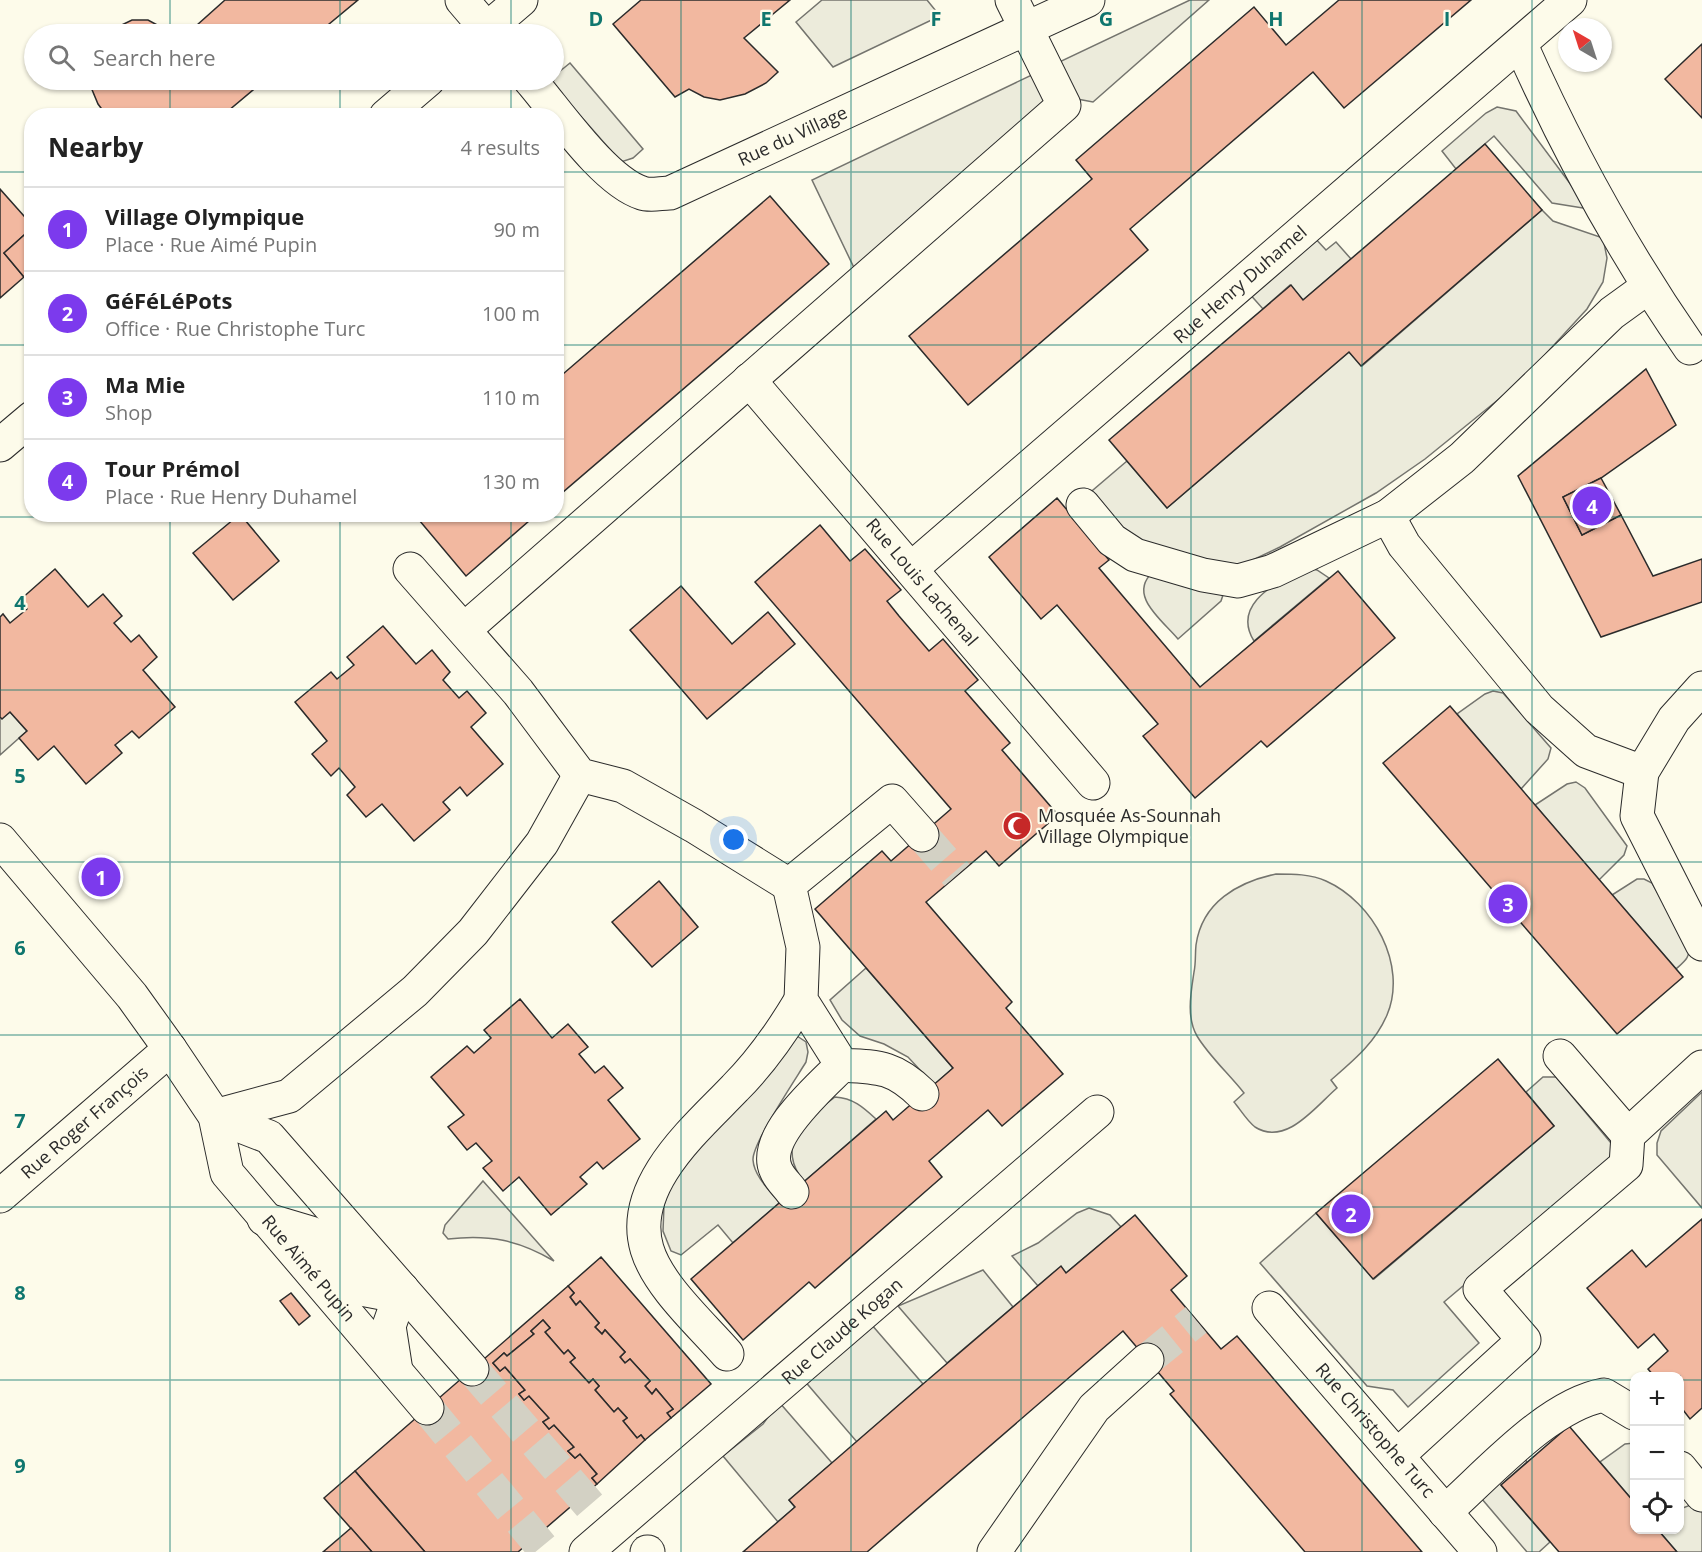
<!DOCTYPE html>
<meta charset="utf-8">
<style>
body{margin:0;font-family:"Open Sans",sans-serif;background:#f6f6f6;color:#222}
.controls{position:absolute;right:18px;bottom:18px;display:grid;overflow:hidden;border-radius:12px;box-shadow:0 2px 4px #0004}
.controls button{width:54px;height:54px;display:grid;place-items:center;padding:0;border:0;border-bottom:2px solid #e0e0e0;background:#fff;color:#222;font:30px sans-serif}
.compass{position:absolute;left:1558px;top:18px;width:54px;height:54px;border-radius:50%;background:#fff;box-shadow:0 2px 4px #0004;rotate:321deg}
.you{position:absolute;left:734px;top:840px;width:21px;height:21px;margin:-15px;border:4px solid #fff;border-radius:50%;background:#1a73e8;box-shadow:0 0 0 9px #1a73e833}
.badge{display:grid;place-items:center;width:39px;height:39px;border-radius:50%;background:#7c3aed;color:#fff;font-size:20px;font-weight:700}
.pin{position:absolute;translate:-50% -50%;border:3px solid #fff;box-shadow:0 2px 6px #0006}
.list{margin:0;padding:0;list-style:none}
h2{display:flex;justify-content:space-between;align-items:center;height:78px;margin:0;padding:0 24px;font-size:26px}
h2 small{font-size:20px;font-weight:400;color:#767676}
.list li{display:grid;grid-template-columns:39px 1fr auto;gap:18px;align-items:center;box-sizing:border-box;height:84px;padding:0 24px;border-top:2px solid #e0e0e0}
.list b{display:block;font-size:22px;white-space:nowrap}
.list p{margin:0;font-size:20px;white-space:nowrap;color:#767676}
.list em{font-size:20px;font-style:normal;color:#767676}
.icon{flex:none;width:33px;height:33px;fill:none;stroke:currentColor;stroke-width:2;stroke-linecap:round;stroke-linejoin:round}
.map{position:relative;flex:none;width:1702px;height:1552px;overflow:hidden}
.search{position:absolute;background:#fff;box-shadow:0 2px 4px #0004;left:24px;top:24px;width:540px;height:66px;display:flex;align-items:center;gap:15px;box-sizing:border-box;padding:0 21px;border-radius:33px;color:#767676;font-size:22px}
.panel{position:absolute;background:#fff;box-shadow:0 2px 4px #0004;left:24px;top:108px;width:540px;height:414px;border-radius:24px}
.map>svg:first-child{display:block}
</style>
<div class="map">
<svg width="1702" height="1552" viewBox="0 0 1702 1552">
<rect width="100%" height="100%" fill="#fdfbea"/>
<g fill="#ecebdb" stroke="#74746e" stroke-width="1.5">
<polygon points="822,0 927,0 940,16 833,67 796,22"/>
<polygon points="1190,0 1209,0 1093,102 1072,98 1055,64"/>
<polygon points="570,63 643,149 633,158 621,162 549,80 554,80 554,76"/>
<polygon points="1038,72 1052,105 857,274 812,180"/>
<polygon points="1497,107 1516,111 1589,209 1552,203 1494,136 1456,169 1442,151 1486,113"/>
<polygon points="1542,210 1553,221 1603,238 1607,258 1603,282 1587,309 1520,382 1425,459 1376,493 1280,547 1238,567 1153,553 1086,496 1127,461 1167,508 1349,352 1362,366"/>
<polygon points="1313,236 1326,250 1336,242 1351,259 1303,300 1290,285 1263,309 1248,292"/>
<path d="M1304 567 1317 570 1329 578 1254 641C1231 604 1277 583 1304 567Z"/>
<path d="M1153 572 1224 592 1221 601 1178 639C1162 620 1127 595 1153 572Z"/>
<polygon points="1493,691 1503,693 1551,748 1548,759 1521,789 1457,714 1485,694"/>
<polygon points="10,712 27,731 0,755 0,717"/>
<polygon points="1576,782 1585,788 1627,846 1624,855 1599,880 1535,805 1567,784"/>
<path d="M1276 874C1293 874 1311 874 1326 881 1373 902 1408 965 1387 1015 1375 1043 1354 1060 1331 1080L1337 1088C1316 1106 1286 1147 1255 1127 1247 1121 1240 1109 1234 1102L1244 1093C1229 1074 1209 1056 1197 1036 1186 1017 1191 992 1194 972 1196 963 1195 954 1196 945 1202 902 1238 882 1276 874Z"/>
<path d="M1637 879H1644L1652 883 1688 945C1691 957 1685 961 1676 969L1612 895Z"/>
<polygon points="866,968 953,1068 934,1085 908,1057 884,1044 860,1036 842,1020 830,1000"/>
<path d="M797 1036 806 1042 808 1052 806 1062C795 1080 752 1144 753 1160 754 1176 770 1191 780 1203L733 1243 718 1225 681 1255 671 1251 663 1231 664 1205 674 1174Z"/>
<polygon points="1543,1077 1556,1077 1616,1149 1617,1156 1444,1302 1479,1343 1408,1407 1393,1390 1367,1386 1260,1263 1316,1213 1374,1279 1554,1126 1526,1092"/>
<polygon points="1702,1092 1702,1208 1657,1155 1657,1143 1661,1131"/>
<path d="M835 1097C853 1098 863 1107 876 1119L804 1182C774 1144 806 1119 835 1097Z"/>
<path d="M483 1181 554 1261C519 1240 488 1234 448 1239L443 1233 445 1225Z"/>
<polygon points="1089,1208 1110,1215 1121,1227 1066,1273 1061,1267 1038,1286 1012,1256 1038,1243 1077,1213"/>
<polygon points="983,1270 1013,1307 947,1363 898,1306"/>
<polygon points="871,1324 923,1384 857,1442 803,1379"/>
<polygon points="779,1402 832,1463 789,1500 795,1507 778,1522 723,1456 763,1424"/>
<polygon points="1634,1443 1634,1502 1600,1462 1625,1444"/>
<polygon points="1521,1454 1527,1462 1501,1485 1550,1542 1539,1552 1527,1552 1476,1492"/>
<polygon points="1693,1504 1702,1512 1702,1552 1677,1552 1658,1530 1680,1530 1680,1509"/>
</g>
<g fill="#f2b8a0" stroke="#2b2b2b" stroke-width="1.5">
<polygon points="225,0 358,0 317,34 187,34"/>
<polygon points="641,0 790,0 744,38 778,72 766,83 745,94 720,100 704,97 689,89 675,97 613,24"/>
<polygon points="1339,0 1471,0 1344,108 1313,72 1130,229 1148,250 968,405 909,336 1092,179 1076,160 1254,7 1286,45"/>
<polygon points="132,20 148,20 174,34 103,34"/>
<polygon points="1702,44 1702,118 1665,79"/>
<polygon points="88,80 265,80 222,116 107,116 98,104"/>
<polygon points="1485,144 1542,210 1361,366 1349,352 1167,508 1109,440 1291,285 1303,300"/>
<polygon points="0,189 32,225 32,228 4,253 24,277 0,298"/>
<polygon points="770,196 829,264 556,498 556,380"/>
<polygon points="32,228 32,246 28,249 32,254 32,271 24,277 4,253"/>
<polygon points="1646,369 1676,425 1601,478 1563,497 1582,535 1621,515 1653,576 1702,559 1702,602 1601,637 1518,476"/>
<polygon points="1601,478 1621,515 1582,535 1563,497"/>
<polygon points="1057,498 1109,560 1099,568 1200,687 1338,571 1395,638 1267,747 1261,741 1195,798 1143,736 1158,724 1057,605 1041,619 989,557"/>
<polygon points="240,514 279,561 233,600 193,553"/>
<polygon points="414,514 537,514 466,576"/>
<polygon points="820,525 850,561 865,549 901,590 887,601 899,616 929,651 943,639 978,680 965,691 1010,743 1002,750 1058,815 999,866 986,851 926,902 1012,1002 1006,1008 1063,1074 1002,1126 988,1110 929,1161 942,1177 815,1288 809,1282 743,1340 691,1279 886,1111 893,1120 953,1068 815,909 882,851 891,861 951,809 755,582"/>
<polygon points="55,569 88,607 103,594 122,616 114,623 131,642 139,635 157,657 143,670 175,707 139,738 132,731 115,745 122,753 86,784 54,746 38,760 19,738 27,731 10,712 2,719 0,717 0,617 3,614 10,623 27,609 20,600"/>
<polygon points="681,586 732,644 768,612 795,644 707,719 630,630"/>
<polygon points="383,626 416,664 432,650 450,672 443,680 459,698 467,691 486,713 471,727 503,764 467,796 460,787 443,802 450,810 414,841 382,804 366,817 347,795 355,787 339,768 331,776 312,754 327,741 295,702 331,672 337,679 354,665 347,657"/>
<polygon points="1450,706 1683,977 1617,1034 1383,763"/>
<polygon points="94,859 117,887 107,895 84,866"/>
<polygon points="659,881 698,927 652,967 612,922"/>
<polygon points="520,999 552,1038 568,1024 588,1047 579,1054 595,1073 604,1066 623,1088 608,1100 640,1139 603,1169 597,1162 580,1177 587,1184 551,1215 519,1177 503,1191 483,1168 492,1161 476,1143 467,1150 448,1127 464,1115 431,1077 467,1046 474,1053 491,1038 484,1030"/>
<polygon points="1498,1059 1554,1126 1373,1279 1316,1213"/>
<polygon points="1135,1215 1187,1276 1171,1290 1221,1349 1237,1336 1422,1552 1305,1552 1170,1394 1174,1391 1123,1331 867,1552 743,1552 795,1507 789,1500 923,1384 1061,1266 1066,1273"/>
<polygon points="1702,1219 1702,1408 1690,1419 1680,1406 1680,1376 1654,1376 1648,1369 1668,1351 1654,1334 1638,1348 1587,1288 1632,1250 1646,1267"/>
<polygon points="601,1257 711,1384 671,1418 667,1413 673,1409 656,1389 652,1394 645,1386 650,1381 630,1359 625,1363 620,1357 625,1352 605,1330 602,1334 595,1327 599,1323 580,1301 576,1305 570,1297 574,1293 568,1286"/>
<polygon points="568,1286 574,1293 570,1297 576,1305 580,1301 599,1323 595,1327 602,1334 605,1330 625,1352 620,1357 625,1363 630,1359 650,1381 645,1386 652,1394 656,1389 673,1409 667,1413 671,1418 645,1440 641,1435 637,1438 623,1421 627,1418 618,1408 614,1412 595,1390 599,1386 593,1379 589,1383 570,1362 575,1358 568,1350 564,1354 545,1332 550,1328 543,1320 531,1331 534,1334 507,1356 504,1353 493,1363 500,1371 505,1367 525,1390 519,1394 524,1400 529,1396 549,1418 543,1422 549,1429 554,1425 574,1447 568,1451 575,1458 580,1454 597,1474 592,1478 597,1484 518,1552 425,1552 355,1471"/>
<polygon points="291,1293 310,1316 299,1325 280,1301"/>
<polygon points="543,1320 550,1328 545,1332 564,1354 568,1350 575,1358 570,1362 589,1383 593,1379 599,1386 595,1390 614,1412 618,1408 627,1418 623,1421 637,1438 641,1435 645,1440 597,1484 592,1478 597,1474 580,1454 575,1458 568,1451 574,1447 554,1425 549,1429 543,1422 549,1418 529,1396 524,1400 519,1394 525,1390 505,1367 500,1371 493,1363 504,1353 507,1356 534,1334 531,1331"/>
<polygon points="1569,1426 1634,1502 1634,1530 1658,1530 1677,1552 1559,1552 1501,1485"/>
<polygon points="355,1471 366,1484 425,1552 372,1552 324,1498"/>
<polygon points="351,1528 372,1552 323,1552"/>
</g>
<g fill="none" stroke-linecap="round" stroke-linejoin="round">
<g stroke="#d3d1c4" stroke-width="33" stroke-dasharray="33 16" stroke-linecap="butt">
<polyline points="922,835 957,875"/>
<polyline points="1147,1360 1196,1320"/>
<polyline points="472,1369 630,1552"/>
<polyline points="427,1408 546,1552"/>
</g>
<g stroke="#2b2b2b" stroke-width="35">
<g id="minor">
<polyline points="462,0 491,34"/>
<polyline points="481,34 521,0"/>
<path d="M1521 45C1568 151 1624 253 1690 348"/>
<path id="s1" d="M530 80C557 111 604 181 642 193 650 196 661 193 670 193L1088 0"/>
<polyline points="386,116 428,80"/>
<path id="s2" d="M749 380 1093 783"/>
<polyline points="0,445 32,418"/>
<polyline points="1083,505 1112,540 1135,555 1203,575 1238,581 1273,571 1388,516 1462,458 1612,313 1648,287"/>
<polyline points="1388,516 1404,545 1539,709 1586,751 1642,772"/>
<polyline points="410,569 518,692 580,775 623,786 694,826 789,885"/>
<path id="s3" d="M911 569 1570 0"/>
<polyline points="465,629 1064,105 1012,0"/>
<polyline points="1702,688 1674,719 1642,772 1637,816 1702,944"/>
<path d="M922 835 892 801 789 885 803 947 801 1000 842 1065C880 1067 894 1067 922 1094"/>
<path id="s4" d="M0 840 132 996 170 1049 215 1116 227 1173 427 1408"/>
<polyline points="1560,1056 1628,1135"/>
<polyline points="215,1116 289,1096 415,991 473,932 542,843 580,775"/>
<polyline points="215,1116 269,1137 472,1369"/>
<path d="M792 1192C787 1185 779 1178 776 1170 761 1137 821 1086 842 1065"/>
<path id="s5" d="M0 1196 170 1049"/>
<polyline points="264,1219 311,1233 361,1289 382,1293 402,1289"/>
<path id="s6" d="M1269 1308 1480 1552"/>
<path d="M727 1354C701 1324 658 1286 647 1249 628 1185 697 1128 735 1088 761 1062 782 1032 801 1000"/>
<polyline points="396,1371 389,1326 402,1289"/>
<polyline points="1397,1456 1524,1340 1480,1289 1626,1165 1628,1135 1702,1067"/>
<polyline points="1680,1468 1702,1495"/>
<path d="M1445 1512C1488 1474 1548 1405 1604 1395L1634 1413"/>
<path id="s7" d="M586 1552 1097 1112"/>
<polyline points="647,1552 648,1552"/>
<polyline points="994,1552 1094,1408 1147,1360"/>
</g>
</g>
<use href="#minor" stroke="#fdfbea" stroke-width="33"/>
</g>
<path fill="none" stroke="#0f766e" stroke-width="1.5" stroke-opacity="0.55" d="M170 0V34M340 0V34M511 0V34M681 0V1552M851 0V1552M1021 0V1552M1191 0V1552M1362 0V1552M1532 0V1552M170 80V116M340 80V116M511 80V116M0 172H32M556 172H1702M0 345H32M556 345H1702M170 514V1552M340 514V1552M511 514V1552M0 517H1702M0 690H1702M0 862H1702M0 1035H1702M0 1207H1702M0 1380H1634M1680 1380H1702"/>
<defs>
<g id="mosque-disc" transform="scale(1.5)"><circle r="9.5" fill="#c62828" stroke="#fdfbea"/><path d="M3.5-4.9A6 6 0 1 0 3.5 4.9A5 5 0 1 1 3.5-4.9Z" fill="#fff"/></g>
</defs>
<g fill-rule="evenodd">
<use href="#mosque-disc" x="1017" y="826"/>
</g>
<g text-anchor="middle" stroke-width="4.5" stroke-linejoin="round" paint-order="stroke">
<g font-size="18" fill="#2b2b2b" stroke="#fdfbea">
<text dy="6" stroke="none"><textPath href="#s1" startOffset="324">Rue du Village</textPath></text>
<text dy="6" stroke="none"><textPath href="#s3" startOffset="435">Rue Henry Duhamel</textPath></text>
<text dy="6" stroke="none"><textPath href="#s2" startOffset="266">Rue Louis Lachenal</textPath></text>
<text dy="6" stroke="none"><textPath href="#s5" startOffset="112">Rue Roger François</textPath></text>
<text dy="6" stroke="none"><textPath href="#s4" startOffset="534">Rue Aimé Pupin</textPath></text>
<text dy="6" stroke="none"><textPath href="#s7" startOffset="338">Rue Claude Kogan</textPath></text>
<text dy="6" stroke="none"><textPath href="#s6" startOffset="162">Rue Christophe Turc</textPath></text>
</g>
<g font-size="18" fill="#2b2b2b" stroke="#fdfbea" text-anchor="start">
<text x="1038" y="822">Mosquée As-Sounnah<tspan x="1038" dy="21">Village Olympique</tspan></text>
</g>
</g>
<g font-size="20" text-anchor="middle" font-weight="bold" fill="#0f766e" stroke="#fdfbea" stroke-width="4.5" stroke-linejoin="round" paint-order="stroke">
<text x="596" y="26">D</text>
<text x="766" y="26">E</text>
<text x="936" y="26">F</text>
<text x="1106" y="26">G</text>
<text x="1276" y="26">H</text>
<text x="1447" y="26">I</text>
<text x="20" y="610">4</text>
<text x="20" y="783">5</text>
<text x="20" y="955">6</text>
<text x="20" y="1128">7</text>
<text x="20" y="1300">8</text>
<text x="20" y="1473">9</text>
</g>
</svg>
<div class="controls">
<button>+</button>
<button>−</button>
<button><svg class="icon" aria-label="locate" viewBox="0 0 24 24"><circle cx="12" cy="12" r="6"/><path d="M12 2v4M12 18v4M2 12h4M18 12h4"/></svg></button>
</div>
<svg class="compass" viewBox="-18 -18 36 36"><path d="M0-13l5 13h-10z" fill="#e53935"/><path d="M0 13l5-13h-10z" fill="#767676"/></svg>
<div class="you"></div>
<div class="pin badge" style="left:101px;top:877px">1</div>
<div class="pin badge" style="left:1351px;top:1214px">2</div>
<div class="pin badge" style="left:1508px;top:904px">3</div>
<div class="pin badge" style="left:1592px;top:506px">4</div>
<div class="search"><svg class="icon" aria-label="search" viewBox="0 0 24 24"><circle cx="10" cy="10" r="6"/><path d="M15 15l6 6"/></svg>Search here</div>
<section class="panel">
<h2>Nearby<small>4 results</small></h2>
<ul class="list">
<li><span class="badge">1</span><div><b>Village Olympique</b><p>Place · Rue Aimé Pupin</p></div><em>90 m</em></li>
<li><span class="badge">2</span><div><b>GéFéLéPots</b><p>Office · Rue Christophe Turc</p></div><em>100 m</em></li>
<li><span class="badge">3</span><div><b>Ma Mie</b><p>Shop</p></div><em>110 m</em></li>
<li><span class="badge">4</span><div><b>Tour Prémol</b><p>Place · Rue Henry Duhamel</p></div><em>130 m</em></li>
</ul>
</section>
</div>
